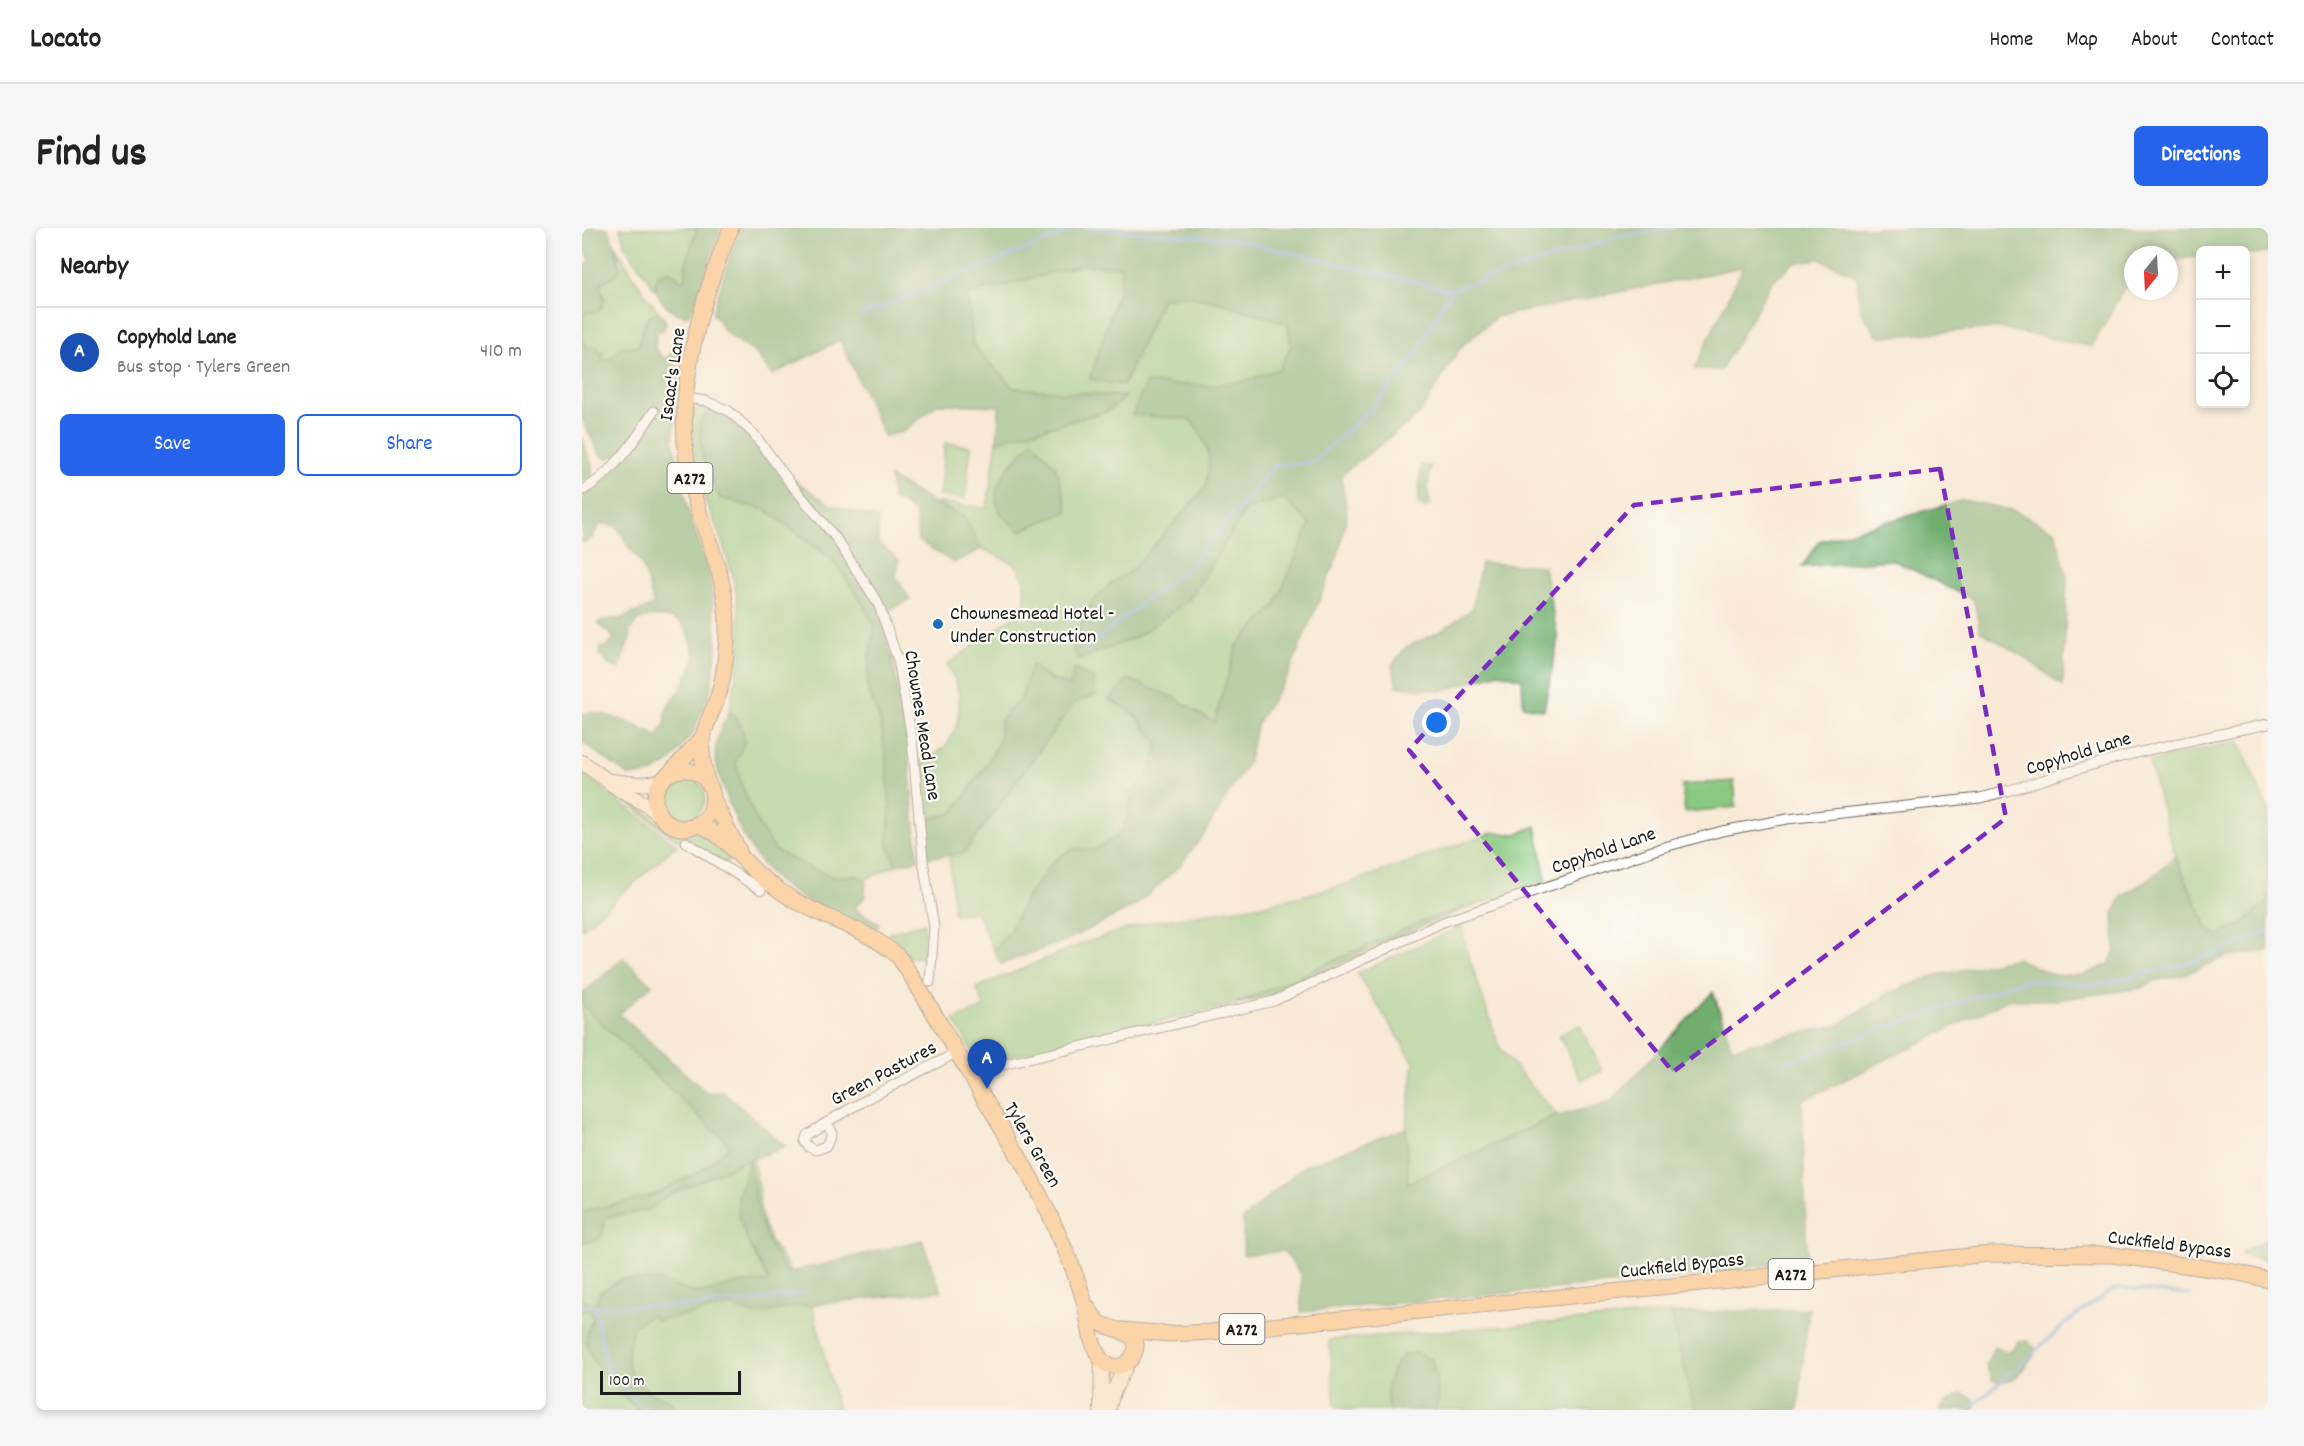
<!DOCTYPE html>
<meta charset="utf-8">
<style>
body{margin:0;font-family:Dekko,sans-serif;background:#f6f6f6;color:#222}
.controls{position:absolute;right:18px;top:18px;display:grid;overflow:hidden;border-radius:9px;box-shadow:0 3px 9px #0003}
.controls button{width:54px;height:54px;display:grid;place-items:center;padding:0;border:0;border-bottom:2px solid #e0e0e0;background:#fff;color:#222;font:30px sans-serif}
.compass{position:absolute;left:1542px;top:18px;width:54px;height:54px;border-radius:50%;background:#fff;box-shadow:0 3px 9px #0003;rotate:198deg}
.scale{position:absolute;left:18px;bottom:15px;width:141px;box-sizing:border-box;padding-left:6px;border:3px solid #1c1c1c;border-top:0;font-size:16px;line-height:21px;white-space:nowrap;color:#1c1c1c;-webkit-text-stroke:4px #fdfcf7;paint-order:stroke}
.you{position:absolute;left:855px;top:495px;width:21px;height:21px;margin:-15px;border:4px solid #fff;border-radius:50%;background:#1a73e8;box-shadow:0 0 0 9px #1a73e833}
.badge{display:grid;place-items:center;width:39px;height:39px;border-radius:50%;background:#2563eb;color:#fff;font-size:20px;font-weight:700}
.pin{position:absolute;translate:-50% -50px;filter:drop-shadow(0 2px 3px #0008)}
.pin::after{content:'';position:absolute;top:32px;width:21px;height:18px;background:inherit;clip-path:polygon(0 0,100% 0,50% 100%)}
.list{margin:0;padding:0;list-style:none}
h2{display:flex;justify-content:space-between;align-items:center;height:78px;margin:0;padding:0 24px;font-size:26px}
h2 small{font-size:20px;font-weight:400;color:#767676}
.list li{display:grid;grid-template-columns:39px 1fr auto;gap:18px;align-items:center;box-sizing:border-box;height:90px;padding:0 24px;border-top:2px solid #e0e0e0}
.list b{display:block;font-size:22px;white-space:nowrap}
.list p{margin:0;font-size:20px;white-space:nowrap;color:#767676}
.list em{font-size:20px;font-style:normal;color:#767676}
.actions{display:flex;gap:12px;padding:18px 24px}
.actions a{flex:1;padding:14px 0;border:2px solid #2563eb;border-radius:9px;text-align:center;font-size:21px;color:#2563eb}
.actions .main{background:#2563eb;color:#fff}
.icon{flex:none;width:33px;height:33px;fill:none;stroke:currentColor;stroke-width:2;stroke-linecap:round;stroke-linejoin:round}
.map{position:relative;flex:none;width:1686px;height:1182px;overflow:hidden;border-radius:9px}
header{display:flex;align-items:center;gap:36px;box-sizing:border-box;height:84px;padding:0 30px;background:#fff;border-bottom:2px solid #e0e0e0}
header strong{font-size:28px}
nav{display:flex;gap:33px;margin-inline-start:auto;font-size:21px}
.intro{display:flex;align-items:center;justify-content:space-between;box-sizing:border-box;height:144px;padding:0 36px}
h1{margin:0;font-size:42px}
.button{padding:15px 27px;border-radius:9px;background:#2563eb;color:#fff;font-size:21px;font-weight:700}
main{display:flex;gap:36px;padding:0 36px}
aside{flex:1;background:#fff;border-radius:9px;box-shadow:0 3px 9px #0003}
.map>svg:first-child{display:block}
</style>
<header>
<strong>Locato</strong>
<nav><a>Home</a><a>Map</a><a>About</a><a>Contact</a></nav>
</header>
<div class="intro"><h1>Find us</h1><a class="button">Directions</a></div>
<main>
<aside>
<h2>Nearby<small></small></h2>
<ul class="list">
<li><span class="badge" style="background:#1a4fb4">A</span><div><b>Copyhold Lane</b><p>Bus stop · Tylers Green</p></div><em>410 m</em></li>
</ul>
<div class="actions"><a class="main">Save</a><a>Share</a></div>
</aside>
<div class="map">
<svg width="1686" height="1182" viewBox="0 0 1686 1182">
<rect width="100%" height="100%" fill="#fdfcf7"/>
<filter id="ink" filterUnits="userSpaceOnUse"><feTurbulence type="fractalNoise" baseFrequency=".0167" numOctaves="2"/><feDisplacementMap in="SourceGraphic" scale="12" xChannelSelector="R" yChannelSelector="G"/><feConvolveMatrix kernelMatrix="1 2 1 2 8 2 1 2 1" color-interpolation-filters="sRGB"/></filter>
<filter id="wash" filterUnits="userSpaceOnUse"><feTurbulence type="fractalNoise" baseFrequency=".008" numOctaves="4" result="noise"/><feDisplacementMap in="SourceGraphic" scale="24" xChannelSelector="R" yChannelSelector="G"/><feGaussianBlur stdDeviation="1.35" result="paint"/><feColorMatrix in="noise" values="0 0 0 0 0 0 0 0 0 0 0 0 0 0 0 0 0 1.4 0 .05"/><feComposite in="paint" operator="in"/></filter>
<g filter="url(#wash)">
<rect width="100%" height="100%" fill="#f8ead7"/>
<g fill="#8ac980" stroke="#53724e" stroke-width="1.5" fill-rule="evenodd">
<polygon points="38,0 115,0 104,36 104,51 99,53 94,47 73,55 74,63 43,18"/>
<path d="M33 18 60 62 77 84C60 88 62 104 56 119 41 118 34 128 22 133L20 124 4 119 0 113V89L23 72 18 59 20 54 34 47 38 41Z"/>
<path d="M499 37 540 38 538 57 541 158 580 71 603 68 633 73 706 96 709 118 697 141 664 153 626 158 564 155C581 169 619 196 626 217 630 229 626 247 624 259L550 342 527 357 607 372 663 283 700 269 729 295 693 378 655 417 632 495 595 471H528L552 486 575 514 576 525 563 550 550 565 547 588 536 608 512 622 491 621 472 632 442 674 429 701 412 722 395 684 372 686 367 627 382 625 492 475 513 467 470 452 450 437 439 471 419 491 417 513 405 536 371 585 342 592 339 531C346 532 350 528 356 524 377 511 381 477 374 454 372 449 368 443 365 437L432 388 443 374 442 350 433 336 400 321 382 289 350 274 405 280 415 213 526 183 542 168 431 160 391 117 386 67ZM451 214 474 239 456 295 438 303Z"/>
<path d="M116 180 128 182 118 194 138 270 184 282 250 331 275 366 293 398 287 431 285 460 298 492 304 529 308 581 306 616 314 637 284 651C271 647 259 652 248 648 235 644 202 631 193 622 180 611 154 550 154 533 154 521 157 508 158 496L148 482 158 425 157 381 151 348 136 302 118 260 111 216 110 185Z"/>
<polygon points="363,215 389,218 383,271 357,268"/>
<polygon points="1657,513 1686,582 1686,674 1660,696 1637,707 1627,703 1593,628 1567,533"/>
<polygon points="0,545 95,617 0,701"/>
<circle cx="102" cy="570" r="21"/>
<polygon points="1152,553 1154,579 1103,584 1100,557"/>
<polygon points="35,567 58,579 89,604 98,606 123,606 148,626 147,632 142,635 102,610 95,612"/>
<polygon points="954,598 964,653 877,683 846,691 654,776 397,836 372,792 403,779 394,760 504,714 569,694 682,677 758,658 910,605 935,606"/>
<polygon points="162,642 239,694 238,695 180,668 180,664 158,645"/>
<polygon points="342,695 341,730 327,729 315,711 307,705"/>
<polygon points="880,698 884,720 918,821 975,887 826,955 824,900 832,834 775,745"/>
<polygon points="0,764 170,926 177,959 178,980 182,997 189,1014 206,1038 214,1076 231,1079 256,1182 0,1182"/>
<polygon points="998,797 1020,843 999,852 977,807"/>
<polygon points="1686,1011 1686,1033 1659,1025"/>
<polygon points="1089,1085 1113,1182 767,1182 753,1178 747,1112"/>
</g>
<g fill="#6fad6e" stroke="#466445" stroke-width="1.5">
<path d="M0 0H26L33 18 38 41 34 47 20 54 18 59C22 70 24 76 15 85L6 84 1 89 0 113 4 119H15L22 133 29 130 40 119H56C62 104 60 88 77 84L83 91 84 96 81 102 74 104 73 121 83 131 98 116 101 120 92 135 98 141 91 212 104 275 128 348 135 416 129 460 111 505 88 534 69 546 47 548 0 514V486C17 480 56 498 72 507H77L84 494 83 485 90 471 98 463 114 429C110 419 108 406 102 398 95 387 69 387 58 392 54 394 51 399 48 402V410L37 441 26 437 23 432 17 427 18 420 28 417 31 410C28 403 21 402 16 395L20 392 37 391 72 377C67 362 66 346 57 332 53 326 48 322 45 316 37 301 37 295 18 296L9 311 0 315V267L25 250 42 232 36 225 28 230 20 229 16 224 0 190V38L9 34 0 17Z"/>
<path d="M115 0H139L110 83 104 88C87 85 67 66 76 47L87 43 99 53 104 51V36Z"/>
<path d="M158 0H1686V25L1664 26V22H1618V29L1587 32V27H1551V55L1541 62 1510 119 1417 100 1296 109 1278 81 1275 48 1237 31 1212 35 1190 54 1139 142 1112 141 1161 39 914 89 879 119 837 187 759 247 765 287 756 327 706 447 675 495 667 532 622 606 598 638 553 678 485 712 419 736 412 722 429 701 442 674 472 632 491 621 512 622 536 608 547 588 550 565 563 550 575 525V514L552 486 528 472 546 451 595 471 632 495 655 417 693 378 728 296 700 270 663 283 607 372 555 409 496 432 490 417 510 374 527 357 550 342 624 259C630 224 628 220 608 191L550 187 564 155 626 158 664 153 697 141 709 118 706 96 633 73 603 68 580 71 541 158 508 151 538 57 539 38 499 37 386 67 391 117 431 160 543 169 526 183 415 213 417 178 356 176 321 204 302 208 258 112 190 147 174 126 141 102 134 88 130 86 148 27Z"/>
<path d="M128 182C160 190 188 236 208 261L214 253 249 277 296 290V314L317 332 314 348 328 372 297 387 311 432 325 512 336 632 314 637 306 616 308 581 304 529 298 492 285 460 287 431 293 398 275 366 250 331 184 282 138 270 120 228 118 194Z"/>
<polygon points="0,209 10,238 10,248 0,255"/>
<path d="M451 213 474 239 486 283 438 303C433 298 425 293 420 287 401 259 434 231 451 213Z"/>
<polygon points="839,237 849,238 846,258 848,277 842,280 836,276"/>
<polygon points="308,249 350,274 382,289 400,321 372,335 336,312 334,286 322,276 310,270"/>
<polygon points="1381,272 1430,282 1473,303 1485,348 1481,458 1439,427 1398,403 1392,372 1311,332 1220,339 1237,313"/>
<polygon points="899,335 962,338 976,411 962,482 941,478 940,451 917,445 859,463 815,458 810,437 824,419 859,403 890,381"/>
<polygon points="450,437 470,452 488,458 492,441 511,450 513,467 492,475 382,625 346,630 342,592 371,585 405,536 417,513 419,491 439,471"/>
<path d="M148 482 158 496 163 512 154 534 160 558 176 596 193 622 224 638 251 649 273 647 284 651 283 669 272 680 297 696 294 701C266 691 235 682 210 664 174 639 155 601 142 561 138 550 133 538 133 525 133 511 142 495 148 482Z"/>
<polygon points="1593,628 1627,704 1637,707 1660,696 1686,674 1686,723 1646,728 1601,747 1572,753 1559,760 1474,772 1425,772 1220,873 1225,1032 1083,1051 719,1084 719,1047 702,1023 661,1027 661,991 722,938 824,900 826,955 975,888 1028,874 1131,764 1150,820 1256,797 1307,765 1352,748 1434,730 1472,747 1500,747 1527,736 1533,722 1531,688 1539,669 1570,649"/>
<polygon points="877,683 815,709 691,768 654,776 846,691"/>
<path d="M41 730 70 757 37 786 125 865 141 864 204 919 167 932 177 988 186 1014 205 1045 340 1012 359 1063 217 1078 171 1087 148 1078 75 1093 69 1087 51 1099C45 1125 39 1145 65 1162 79 1172 83 1165 96 1182H57C41 1168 1 1131 5 1108 5 1102 9 1096 11 1090L7 1081 0 1084V1073L14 1075 17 1065 39 1051 78 1053 109 1064H123L158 1055 187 1053C176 1031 159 1007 156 983 154 966 164 948 166 932L86 967 67 982 25 989 18 1011 0 1015V984L71 967 118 943 148 918 0 777V766Z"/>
<polygon points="1227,1081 1216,1182 1113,1182 1089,1085"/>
<path d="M1446 1113 1452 1118V1127C1437 1144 1437 1158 1410 1152L1404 1138 1412 1119 1424 1123 1431 1121 1436 1114Z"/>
<path d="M835 1125 850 1132C853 1147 860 1168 853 1182H807C801 1160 807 1142 822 1126Z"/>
<polygon points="1380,1165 1392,1171 1394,1179 1391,1182 1357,1182 1366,1173"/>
</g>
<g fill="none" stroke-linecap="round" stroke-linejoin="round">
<g stroke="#77a6e1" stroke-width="3">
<polyline points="505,0 650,11 869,62 1032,10 1088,0"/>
<polyline points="279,87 496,0"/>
<polyline points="502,421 605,340 692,238 731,234 788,182 833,127 869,62"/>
<polyline points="1205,834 1443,752 1514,757 1606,735 1686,704"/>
<polyline points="1667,1021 1686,1013"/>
<polyline points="0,1078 99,1078 166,1074 221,1065"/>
<polyline points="12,1078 27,1146 64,1182"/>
<polyline points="1387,1182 1489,1091 1530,1062 1538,1060 1608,1067"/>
</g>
</g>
</g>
<g filter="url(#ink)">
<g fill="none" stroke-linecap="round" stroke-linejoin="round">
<g stroke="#69645d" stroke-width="11">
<g id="minor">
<polyline points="103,170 124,173 147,183 172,206 209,256 253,309 296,375 316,432 330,511 341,632 352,699 348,754"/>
<path d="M0 263C32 244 52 214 72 183"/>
<polyline points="104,614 179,662"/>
<path d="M386 845 692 773 861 694 1079 620 1140 603 1205 591 1398 570C1429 563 1459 552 1490 543 1554 523 1620 510 1686 496"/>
<path d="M245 895 250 905 245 918 234 922 227 919 223 914 225 907C272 876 324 851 374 825"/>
</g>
</g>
<g stroke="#69645d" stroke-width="16">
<g id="secondary">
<polyline points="0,534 41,564 62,575 77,586"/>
<polyline points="28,553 57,556 78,554"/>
<polyline points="519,1182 520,1133"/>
<polyline points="526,1182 531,1164 546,1134"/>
</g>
</g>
<g stroke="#69645d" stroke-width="17">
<g id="trunk">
<circle cx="102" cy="571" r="29"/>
<polyline points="88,545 120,510"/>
<path d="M125 554C122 540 118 523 121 509 124 493 134 478 138 462 143 441 145 420 145 398 145 352 126 314 113 271 86 184 115 81 149 0"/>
<polyline points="131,571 157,623"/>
<path d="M115 596C140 605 156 627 175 645 184 653 194 660 204 667 240 691 283 699 316 728 342 765 363 806 387 845 417 896 450 946 474 1001 485 1025 497 1052 503 1077 507 1094 508 1115 518 1130 525 1141 541 1141 549 1131 568 1103 526 1102 517 1094 512 1090 508 1082 503 1076"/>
<polyline points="540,1102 588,1106 629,1104 1408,1026 1531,1027 1658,1045 1686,1052"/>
</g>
</g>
<use href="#minor" stroke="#fff" stroke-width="9"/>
<use href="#secondary" stroke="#ffe4c6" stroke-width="14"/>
<use href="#trunk" stroke="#febb71" stroke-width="15"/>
</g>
</g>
<path d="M0 0H1686V1182H0ZM1358 241 1424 590 1091 844 827 522 1052 277Z" fill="#f8ead7" fill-opacity=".55" fill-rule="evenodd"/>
<path fill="none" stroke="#7b2cbf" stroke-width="4.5" stroke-dasharray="12 8" stroke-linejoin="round" d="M1358 241 1424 590 1091 844 827 522 1052 277Z"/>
<circle fill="#1f6fb2" stroke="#fdfcf7" stroke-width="2" cx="356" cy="396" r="6"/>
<g text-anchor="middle" stroke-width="4.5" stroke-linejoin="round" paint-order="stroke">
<g fill="#fdfcf7" stroke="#605f5e" stroke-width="1.5">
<rect x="85.5" y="235" width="45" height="30" rx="4.5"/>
<rect x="1186.5" y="1031" width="45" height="30" rx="4.5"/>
<rect x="637.5" y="1086" width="45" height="30" rx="4.5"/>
</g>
<g font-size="18" font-weight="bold" fill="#1c1c1c">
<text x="108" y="256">A272</text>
<text x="1209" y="1052">A272</text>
<text x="660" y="1107">A272</text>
</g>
<g font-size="20" fill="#1c1c1c" stroke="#fdfcf7">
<text transform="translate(89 146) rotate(-82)" y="7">Isaac's Lane</text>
<text transform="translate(342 497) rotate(81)" y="7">Chownes Mead Lane</text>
<text transform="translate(1496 524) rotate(-17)" y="7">Copyhold Lane</text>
<text transform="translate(1021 621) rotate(-19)" y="7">Copyhold Lane</text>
<text transform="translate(301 844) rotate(-28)" y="7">Green Pastures</text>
<text transform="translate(452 916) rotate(60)" y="7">Tylers Green</text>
<text transform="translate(1588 1015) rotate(7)" y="7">Cuckfield Bypass</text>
<text transform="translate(1100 1036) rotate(-6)" y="7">Cuckfield Bypass</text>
</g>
<g font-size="20" fill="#1c1c1c" stroke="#fdfcf7" text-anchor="start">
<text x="368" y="391">Chownesmead Hotel -<tspan x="368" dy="23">Under Construction</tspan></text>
</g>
</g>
</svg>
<div class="controls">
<button>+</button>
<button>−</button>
<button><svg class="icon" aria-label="locate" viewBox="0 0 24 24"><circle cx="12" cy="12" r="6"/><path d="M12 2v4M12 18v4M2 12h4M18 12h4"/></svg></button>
</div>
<svg class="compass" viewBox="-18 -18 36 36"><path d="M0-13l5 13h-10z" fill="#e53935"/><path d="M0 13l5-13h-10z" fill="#767676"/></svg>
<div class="scale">100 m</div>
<div class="you"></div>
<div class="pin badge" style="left:405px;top:861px;background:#1a4fb4">A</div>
</div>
</main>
